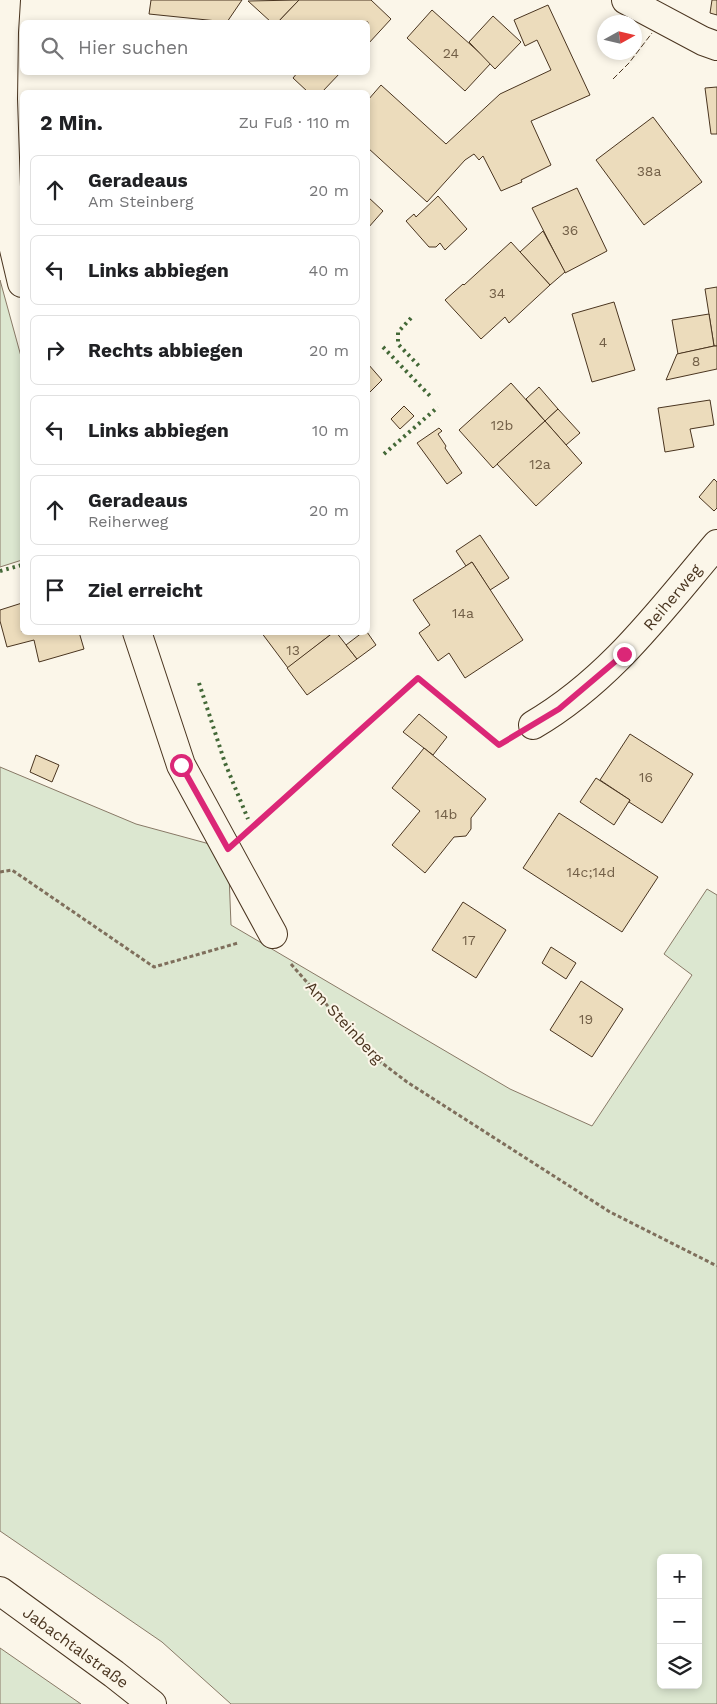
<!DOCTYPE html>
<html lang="de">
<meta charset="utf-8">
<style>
body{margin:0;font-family:"Work Sans",sans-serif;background:#f6f6f6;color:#202124}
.controls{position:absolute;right:15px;bottom:15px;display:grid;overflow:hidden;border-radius:8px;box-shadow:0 2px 8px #0003}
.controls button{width:45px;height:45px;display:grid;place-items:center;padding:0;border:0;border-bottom:1px solid #e0e0e0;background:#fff;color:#202124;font:25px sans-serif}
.compass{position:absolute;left:597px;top:15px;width:45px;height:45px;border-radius:50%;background:#fff;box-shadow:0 2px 8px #0003;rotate:82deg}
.stop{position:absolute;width:15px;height:15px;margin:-11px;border:4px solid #db2777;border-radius:50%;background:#fff}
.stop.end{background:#db2777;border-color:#fff;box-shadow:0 1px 5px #0008}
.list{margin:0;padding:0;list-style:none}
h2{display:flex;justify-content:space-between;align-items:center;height:65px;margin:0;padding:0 20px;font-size:21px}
h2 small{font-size:16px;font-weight:400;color:#757577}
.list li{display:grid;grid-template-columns:32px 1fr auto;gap:15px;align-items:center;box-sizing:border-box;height:70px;margin:0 10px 10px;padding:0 10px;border:1px solid #e0e0e0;border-radius:8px}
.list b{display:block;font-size:19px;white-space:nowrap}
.list p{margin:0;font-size:16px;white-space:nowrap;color:#757577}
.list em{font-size:16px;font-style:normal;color:#757577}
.icon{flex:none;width:28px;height:28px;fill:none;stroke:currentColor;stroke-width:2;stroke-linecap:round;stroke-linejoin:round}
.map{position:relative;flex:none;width:717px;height:1704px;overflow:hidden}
.search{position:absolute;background:#fff;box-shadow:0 2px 8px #0003;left:20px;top:20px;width:350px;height:55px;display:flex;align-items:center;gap:12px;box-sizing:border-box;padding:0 18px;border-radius:8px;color:#757577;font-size:19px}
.panel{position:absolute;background:#fff;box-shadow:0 2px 8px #0003;left:20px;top:90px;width:350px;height:545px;border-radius:8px}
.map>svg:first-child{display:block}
</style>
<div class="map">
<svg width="717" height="1704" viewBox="0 0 717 1704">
<rect width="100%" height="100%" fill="#fbf6e9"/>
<g fill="#dce7d0" stroke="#887966" fill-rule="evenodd">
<polygon points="0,280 22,360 22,560 0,567"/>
<path d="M0 767 136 824 228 849 231 925 510 1089 592 1126 692 975 664 954 707 889 717 895V1704H231L162 1642 0 1531ZM661 1558H698V1685H661Z"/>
<polygon points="0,1648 81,1704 0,1704"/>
</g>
<g fill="#ecdcbc" stroke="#4a3520">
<polygon points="151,0 242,0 227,22 149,14"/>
<polygon points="299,0 278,22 271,22 248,1"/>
<polygon points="299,0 371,0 391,19 368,44 368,22 278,22"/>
<polygon points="712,0 717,0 717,15 710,13"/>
<polygon points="548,5 590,95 531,121 551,165 521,180 522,182 501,191 483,156 479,160 474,154 465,160 427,202 368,148 368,100 381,85 446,144 500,94 551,70 537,40 525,46 514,20"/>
<polygon points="432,10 491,63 465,91 407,38"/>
<polygon points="493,16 521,42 495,69 469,42"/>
<polygon points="298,72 341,72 322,92 308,92 293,78"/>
<polygon points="717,87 717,134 711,134 705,88"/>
<polygon points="653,117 702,182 644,225 596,160"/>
<polygon points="577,188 607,251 565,273 532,208"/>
<polygon points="438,196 467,229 445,250 440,243 436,247 429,247 406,221 414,214 416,217"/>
<polygon points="368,197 383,211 368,228"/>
<polygon points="543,231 565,272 550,285 520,252"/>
<polygon points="511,242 550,285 509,323 505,317 481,339 445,300 463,284 464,285"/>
<polygon points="717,287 717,346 714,346 705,289"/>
<polygon points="614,302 635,370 592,382 572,314"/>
<polygon points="709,314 714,346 678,354 672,320"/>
<polygon points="714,346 717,346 717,369 666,380 677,354"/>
<polygon points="368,364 382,380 368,394"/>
<polygon points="511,383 545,421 493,468 459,430"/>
<polygon points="539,387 558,409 545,421 526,399"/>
<polygon points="710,400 714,425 690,429 694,447 665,452 658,408"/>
<polygon points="404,406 414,416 400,429 391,419"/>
<polygon points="558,409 580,433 566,445 545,421"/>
<polygon points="545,421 582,463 536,506 497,464"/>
<polygon points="439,428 442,431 438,434 446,446 445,448 462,473 447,484 417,443"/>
<polygon points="714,479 717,482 717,508 714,511 699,497"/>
<polygon points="480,535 509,578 490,590 472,562 466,566 456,551"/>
<polygon points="472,562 523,640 465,678 449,653 438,661 419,633 430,625 413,600"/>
<polygon points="22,603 22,632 79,632 84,649 39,662 34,640 7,647 0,621 0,610"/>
<polygon points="261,632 334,632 288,668"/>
<polygon points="334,632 336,632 357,659 307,695 287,668"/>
<polygon points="363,632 367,632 376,645 357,659 346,645"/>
<polygon points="419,714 447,737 433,755 403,732"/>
<polygon points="630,734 693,774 662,823 629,802 630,800 600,780"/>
<polygon points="424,748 486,799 471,818 471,829 466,836 454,837 425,873 392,845 420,811 392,788"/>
<polygon points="36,755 59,765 52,782 30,772"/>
<polygon points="596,778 630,800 614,825 580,802"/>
<polygon points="559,813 658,877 622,932 523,868"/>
<polygon points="463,902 506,930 476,978 432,950"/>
<polygon points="551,947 576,963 566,979 542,963"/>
<polygon points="581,981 623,1009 592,1057 550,1030"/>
</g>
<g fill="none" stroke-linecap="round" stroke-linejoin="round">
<g stroke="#4a3520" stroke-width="30">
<g id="minor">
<polyline points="6,0 4,32 3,99 6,187 9,228 22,283"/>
<polyline points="626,0 703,41 717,46"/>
<polyline points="137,632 181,765 273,934"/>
<path d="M533 725C610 680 660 611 717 544"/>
</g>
</g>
<g stroke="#4a3520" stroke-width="30">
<polyline id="major" points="0,1591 114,1674 152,1704"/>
</g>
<g stroke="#7f6f5c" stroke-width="3" stroke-dasharray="4 2.5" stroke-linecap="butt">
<polyline points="255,824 418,678 499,745 503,743"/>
<polyline points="0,872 12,870 154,967 238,943"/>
<polyline points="291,964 369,1053 407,1082 610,1212 717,1266"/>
</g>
<use href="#minor" stroke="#fbf6e9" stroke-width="28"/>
<use href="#major" stroke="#fbf6e9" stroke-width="28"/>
<g stroke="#436837" stroke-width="4" stroke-dasharray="2.5 4" stroke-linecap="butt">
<polyline points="411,318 398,332 398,344 419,366"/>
<polyline points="383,347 430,396"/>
<polyline points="384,454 438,407"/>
<polyline points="0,571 22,565"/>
<polyline points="199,683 225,763 248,819"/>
</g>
<polyline stroke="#4a3520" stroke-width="1" stroke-dasharray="6 2.5" stroke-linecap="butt" points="613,79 629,63 652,33"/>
</g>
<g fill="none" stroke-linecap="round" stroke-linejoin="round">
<polyline stroke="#db2777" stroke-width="6" points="181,765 228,849 418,678 499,745 559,709 624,654"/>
</g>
<g text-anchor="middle" stroke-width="4" stroke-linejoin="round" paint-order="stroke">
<g font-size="14" fill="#725f47">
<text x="451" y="58">24</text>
<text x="649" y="176">38a</text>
<text x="570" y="235">36</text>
<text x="497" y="298">34</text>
<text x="603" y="347">4</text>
<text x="696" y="366">8</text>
<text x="502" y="430">12b</text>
<text x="540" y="469">12a</text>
<text x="463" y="618">14a</text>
<text x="293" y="655">13</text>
<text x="646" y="782">16</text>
<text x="446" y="819">14b</text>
<text x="591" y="877">14c;14d</text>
<text x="469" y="945">17</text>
<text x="586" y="1024">19</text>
</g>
<g font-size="16" fill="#4a3520" stroke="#fbf6e9">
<text transform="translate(672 597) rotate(-50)" y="6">Reiherweg</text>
<text transform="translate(345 1022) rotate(47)" y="6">Am Steinberg</text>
<text transform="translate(76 1647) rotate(36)" y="6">Jabachtalstraße</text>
</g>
</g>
</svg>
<div class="controls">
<button>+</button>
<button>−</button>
<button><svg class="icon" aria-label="layers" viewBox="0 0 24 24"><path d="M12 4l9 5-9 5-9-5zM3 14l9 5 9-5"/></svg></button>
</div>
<svg class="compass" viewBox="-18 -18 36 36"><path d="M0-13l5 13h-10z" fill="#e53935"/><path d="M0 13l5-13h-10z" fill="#757577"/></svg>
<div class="stop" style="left:181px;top:765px"></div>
<div class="stop end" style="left:624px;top:654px"></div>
<div class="search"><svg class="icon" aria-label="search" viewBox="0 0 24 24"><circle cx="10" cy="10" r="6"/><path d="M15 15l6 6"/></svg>Hier suchen</div>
<section class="panel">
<h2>2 Min.<small>Zu Fuß · 110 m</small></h2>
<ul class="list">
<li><svg class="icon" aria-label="ahead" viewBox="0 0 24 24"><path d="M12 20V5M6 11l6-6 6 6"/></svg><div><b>Geradeaus</b><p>Am Steinberg</p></div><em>20 m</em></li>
<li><svg class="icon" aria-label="left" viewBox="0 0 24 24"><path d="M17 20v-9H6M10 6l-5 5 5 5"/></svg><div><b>Links abbiegen</b></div><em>40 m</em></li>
<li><svg class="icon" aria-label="right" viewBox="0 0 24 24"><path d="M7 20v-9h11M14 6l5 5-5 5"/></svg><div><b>Rechts abbiegen</b></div><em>20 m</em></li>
<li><svg class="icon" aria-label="left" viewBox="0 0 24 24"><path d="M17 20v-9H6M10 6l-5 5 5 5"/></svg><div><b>Links abbiegen</b></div><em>10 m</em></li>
<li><svg class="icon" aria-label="ahead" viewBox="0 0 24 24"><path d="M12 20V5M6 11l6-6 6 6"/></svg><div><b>Geradeaus</b><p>Reiherweg</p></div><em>20 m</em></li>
<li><svg class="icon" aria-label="arrive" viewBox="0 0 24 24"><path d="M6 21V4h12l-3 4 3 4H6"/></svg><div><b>Ziel erreicht</b></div></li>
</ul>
</section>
</div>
